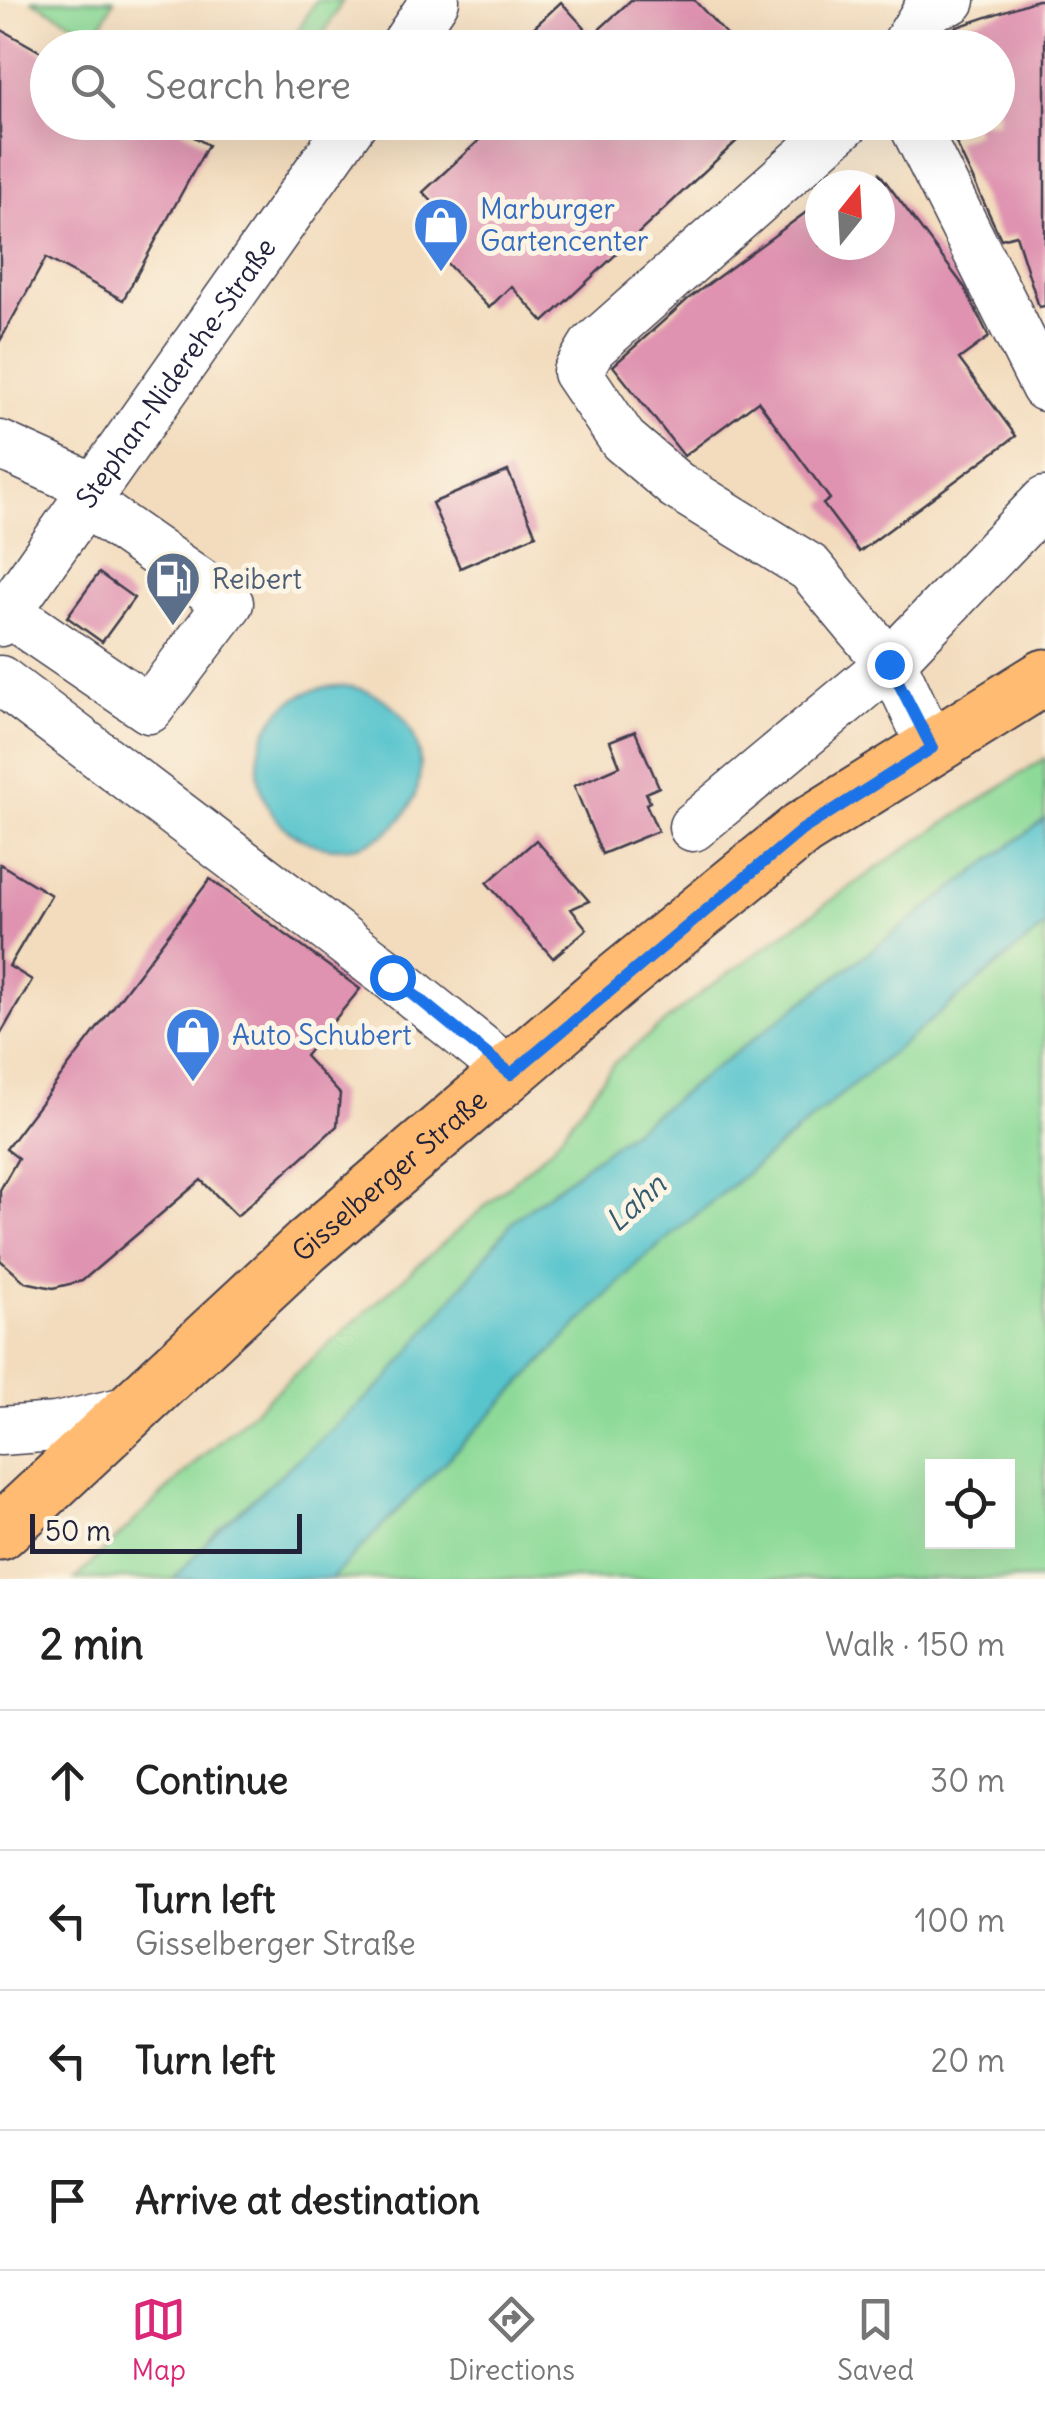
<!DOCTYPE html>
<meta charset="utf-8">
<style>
body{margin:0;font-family:Delius,sans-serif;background:#f2f2f2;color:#222}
.controls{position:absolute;right:30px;bottom:30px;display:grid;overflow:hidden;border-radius:0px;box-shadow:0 10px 40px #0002}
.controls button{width:90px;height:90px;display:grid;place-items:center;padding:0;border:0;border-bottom:2px solid #e0e0e0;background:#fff;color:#222;font:50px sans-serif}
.compass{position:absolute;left:805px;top:170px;width:90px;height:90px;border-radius:50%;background:#fff;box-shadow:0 10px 40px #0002;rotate:18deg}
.scale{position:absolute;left:30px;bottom:25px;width:272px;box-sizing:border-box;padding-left:10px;border:5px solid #22223b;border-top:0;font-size:28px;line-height:35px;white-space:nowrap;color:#22223b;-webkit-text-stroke:8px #fcf5e5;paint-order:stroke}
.stop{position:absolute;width:30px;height:30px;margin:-22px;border:8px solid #1a73e8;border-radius:50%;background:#fff}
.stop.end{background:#1a73e8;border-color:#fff;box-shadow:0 2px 10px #0008}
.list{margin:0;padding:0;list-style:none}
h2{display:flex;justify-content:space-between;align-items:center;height:130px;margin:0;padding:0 40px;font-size:42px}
h2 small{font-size:32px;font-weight:400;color:#767676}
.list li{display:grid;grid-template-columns:65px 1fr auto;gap:30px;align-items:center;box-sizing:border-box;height:140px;padding:0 40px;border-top:2px solid #e0e0e0}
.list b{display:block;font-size:38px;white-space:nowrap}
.list p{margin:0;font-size:32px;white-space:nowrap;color:#767676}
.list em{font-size:32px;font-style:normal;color:#767676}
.icon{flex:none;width:55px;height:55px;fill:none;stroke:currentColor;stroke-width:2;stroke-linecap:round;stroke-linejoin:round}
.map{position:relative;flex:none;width:1045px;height:1579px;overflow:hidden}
.search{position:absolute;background:#fff;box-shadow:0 10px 40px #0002;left:30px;right:30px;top:30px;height:110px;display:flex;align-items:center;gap:25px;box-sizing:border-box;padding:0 35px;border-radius:55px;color:#767676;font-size:38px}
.sheet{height:690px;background:#fff}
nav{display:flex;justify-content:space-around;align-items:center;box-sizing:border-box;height:140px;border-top:2px solid #e0e0e0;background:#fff;font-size:28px;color:#767676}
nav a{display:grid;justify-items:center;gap:5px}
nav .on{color:#db2777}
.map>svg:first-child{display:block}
</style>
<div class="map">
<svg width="1045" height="1579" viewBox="0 0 1045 1579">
<rect width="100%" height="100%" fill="#fcf5e5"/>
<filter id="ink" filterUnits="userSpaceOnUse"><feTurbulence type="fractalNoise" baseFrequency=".01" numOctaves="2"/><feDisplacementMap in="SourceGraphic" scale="20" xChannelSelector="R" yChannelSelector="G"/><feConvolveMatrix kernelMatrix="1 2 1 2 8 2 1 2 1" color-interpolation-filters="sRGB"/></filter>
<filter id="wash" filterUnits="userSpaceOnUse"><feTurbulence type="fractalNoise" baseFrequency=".0048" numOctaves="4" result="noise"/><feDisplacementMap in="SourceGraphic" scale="40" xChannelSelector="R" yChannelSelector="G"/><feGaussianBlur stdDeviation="2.25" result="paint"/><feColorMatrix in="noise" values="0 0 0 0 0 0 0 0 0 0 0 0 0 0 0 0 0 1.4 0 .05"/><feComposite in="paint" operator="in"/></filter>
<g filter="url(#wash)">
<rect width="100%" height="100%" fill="#f3dcbd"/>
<g fill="#8dda98" stroke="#587e6a" stroke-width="2.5" fill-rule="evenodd">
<polygon points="31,0 114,0 96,35"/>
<polygon points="316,0 343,0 316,47 289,47"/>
<polygon points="1045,758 1045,819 515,1219 387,1380 216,1532 174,1579 75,1579 198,1460 552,1147 615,1062 705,990 891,858"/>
<path d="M1045 926V1579H331L638 1263ZM932 1466H1008V1542H932Z"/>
</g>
<g fill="#58c5cd" stroke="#3d7484" stroke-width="2.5">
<circle cx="339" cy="767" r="81"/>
<polygon points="1045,819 1045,926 638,1263 331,1579 174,1579 216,1532 387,1380 515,1219"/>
</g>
<g id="blocks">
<g fill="#df93b0">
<polygon points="631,0 694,0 739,48 512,48 561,2 592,36"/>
<polygon points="1037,0 1045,0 1045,306 1039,307 1016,235 1001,239 955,141 977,133 974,122 998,122 998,48 937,48 948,30"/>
<polygon points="0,29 48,56 48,122 168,122 208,145 123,300 46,258 0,341"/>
<polygon points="499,122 757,122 544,322 511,286 489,308 441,257 465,236 423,192"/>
<polygon points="880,174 965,288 989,337 959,359 1016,436 859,552 823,504 830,499 758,401 684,456 613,366 688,299 820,202 820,245 880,245"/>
<polygon points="508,471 536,535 460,568 432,503"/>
<polygon points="99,573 134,598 102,642 67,617"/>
<polygon points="635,731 659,787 646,793 650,802 646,804 658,831 602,854 574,786 620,766 610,741"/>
<polygon points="536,840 589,901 571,909 587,929 553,958 487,883"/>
<polygon points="0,864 51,895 9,966 32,980 0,1035"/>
<polygon points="210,879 360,989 305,1056 340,1094 337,1126 237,1216 201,1180 82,1281 53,1288 25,1282 0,1260 0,1190 18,1158 6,1149"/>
</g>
</g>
</g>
<g filter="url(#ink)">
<use href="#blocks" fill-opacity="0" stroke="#413e4e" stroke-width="2.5"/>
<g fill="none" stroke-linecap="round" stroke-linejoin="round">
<g stroke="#413e4e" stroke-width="51">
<g id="minor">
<polyline points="403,48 435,0"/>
<polyline points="904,48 930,6 951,0"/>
<polyline points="846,122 592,347 577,372 623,440 676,485 810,568 897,673 932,748"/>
<polyline points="912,122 1045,387"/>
<polyline points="0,445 95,488"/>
<polyline points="7,612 149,709 229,603 85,502"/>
<path id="s1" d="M0 622 353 122"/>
<polyline points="0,680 392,977 511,1073"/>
<polyline points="693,827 889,664 1045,501"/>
<polyline points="0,1431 56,1427 126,1411"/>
</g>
</g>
<g stroke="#413e4e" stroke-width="59">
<g id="major">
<path id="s2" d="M0 1532 307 1246 617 980 802 829 1045 677"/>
</g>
</g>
<use href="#minor" stroke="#fff" stroke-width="48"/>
<use href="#major" stroke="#ffbb71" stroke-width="55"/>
</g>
</g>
<g fill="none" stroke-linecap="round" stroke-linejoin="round" filter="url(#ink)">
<polyline stroke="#1a73e8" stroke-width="12" points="392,977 511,1074 802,830 932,748 889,664"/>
</g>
<defs>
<g id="shop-pin" transform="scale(2.875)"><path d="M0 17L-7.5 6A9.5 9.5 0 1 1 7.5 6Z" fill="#3f7fe0" stroke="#fcf5e5"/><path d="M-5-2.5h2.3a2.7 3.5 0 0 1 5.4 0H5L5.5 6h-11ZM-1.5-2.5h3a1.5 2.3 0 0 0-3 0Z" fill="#fff"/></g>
<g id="fuel-pin" transform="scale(2.875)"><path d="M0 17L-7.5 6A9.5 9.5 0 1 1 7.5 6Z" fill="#5c6f8a" stroke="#fcf5e5"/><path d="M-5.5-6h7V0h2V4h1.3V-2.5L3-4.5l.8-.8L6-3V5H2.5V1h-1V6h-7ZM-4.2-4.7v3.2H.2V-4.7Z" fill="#fff"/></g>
</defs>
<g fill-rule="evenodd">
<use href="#shop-pin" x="441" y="225"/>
<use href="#fuel-pin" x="173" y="579"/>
<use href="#shop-pin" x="193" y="1035"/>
</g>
<g text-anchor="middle" stroke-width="10" stroke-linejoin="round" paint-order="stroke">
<g font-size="28" fill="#366cbe" stroke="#fcf5e5" text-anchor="start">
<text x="480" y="219">Marburger<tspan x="480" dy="32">Gartencenter</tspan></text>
<text x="232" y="1045">Auto Schubert</text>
</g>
<g font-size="28" fill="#22223b" stroke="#fcf5e5">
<text dy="10" stroke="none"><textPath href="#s1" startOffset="305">Stephan-Niderehe-Straße</textPath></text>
<text dy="10" stroke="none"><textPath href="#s2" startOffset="528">Gisselberger Straße</textPath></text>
</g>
<g font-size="28" fill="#4e5e75" stroke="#fcf5e5" text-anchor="start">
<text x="212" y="589">Reibert</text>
</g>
<g font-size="30" font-style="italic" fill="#355b6e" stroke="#fcf5e5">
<text transform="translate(636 1203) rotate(-42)" y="10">Lahn</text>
</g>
</g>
</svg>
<div class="controls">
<button><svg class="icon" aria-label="locate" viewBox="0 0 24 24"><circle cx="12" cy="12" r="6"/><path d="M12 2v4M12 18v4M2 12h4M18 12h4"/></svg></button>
</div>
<svg class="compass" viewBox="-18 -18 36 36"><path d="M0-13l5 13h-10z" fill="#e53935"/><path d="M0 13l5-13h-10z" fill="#767676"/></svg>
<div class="scale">50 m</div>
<div class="stop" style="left:392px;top:977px"></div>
<div class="stop end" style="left:889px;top:664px"></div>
<div class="search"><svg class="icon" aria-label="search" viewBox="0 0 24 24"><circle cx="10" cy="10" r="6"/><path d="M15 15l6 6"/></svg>Search here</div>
</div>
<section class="sheet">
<h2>2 min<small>Walk · 150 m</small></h2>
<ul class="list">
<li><svg class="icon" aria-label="ahead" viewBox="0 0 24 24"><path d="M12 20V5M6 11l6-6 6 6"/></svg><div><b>Continue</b></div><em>30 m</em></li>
<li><svg class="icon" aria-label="left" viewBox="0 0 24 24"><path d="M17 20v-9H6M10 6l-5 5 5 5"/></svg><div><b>Turn left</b><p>Gisselberger Straße</p></div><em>100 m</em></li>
<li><svg class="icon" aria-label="left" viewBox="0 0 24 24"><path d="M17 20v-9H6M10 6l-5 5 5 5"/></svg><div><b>Turn left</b></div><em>20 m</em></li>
<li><svg class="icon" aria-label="arrive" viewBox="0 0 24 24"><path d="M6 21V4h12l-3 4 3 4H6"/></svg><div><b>Arrive at destination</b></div></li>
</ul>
</section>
<nav>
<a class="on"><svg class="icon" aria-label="map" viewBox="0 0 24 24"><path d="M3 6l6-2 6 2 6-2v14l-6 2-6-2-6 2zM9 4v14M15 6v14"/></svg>Map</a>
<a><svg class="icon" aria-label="directions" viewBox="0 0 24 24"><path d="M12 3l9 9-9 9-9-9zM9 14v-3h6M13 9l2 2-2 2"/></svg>Directions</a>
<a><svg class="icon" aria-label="saved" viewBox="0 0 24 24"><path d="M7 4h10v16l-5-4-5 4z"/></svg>Saved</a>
</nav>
